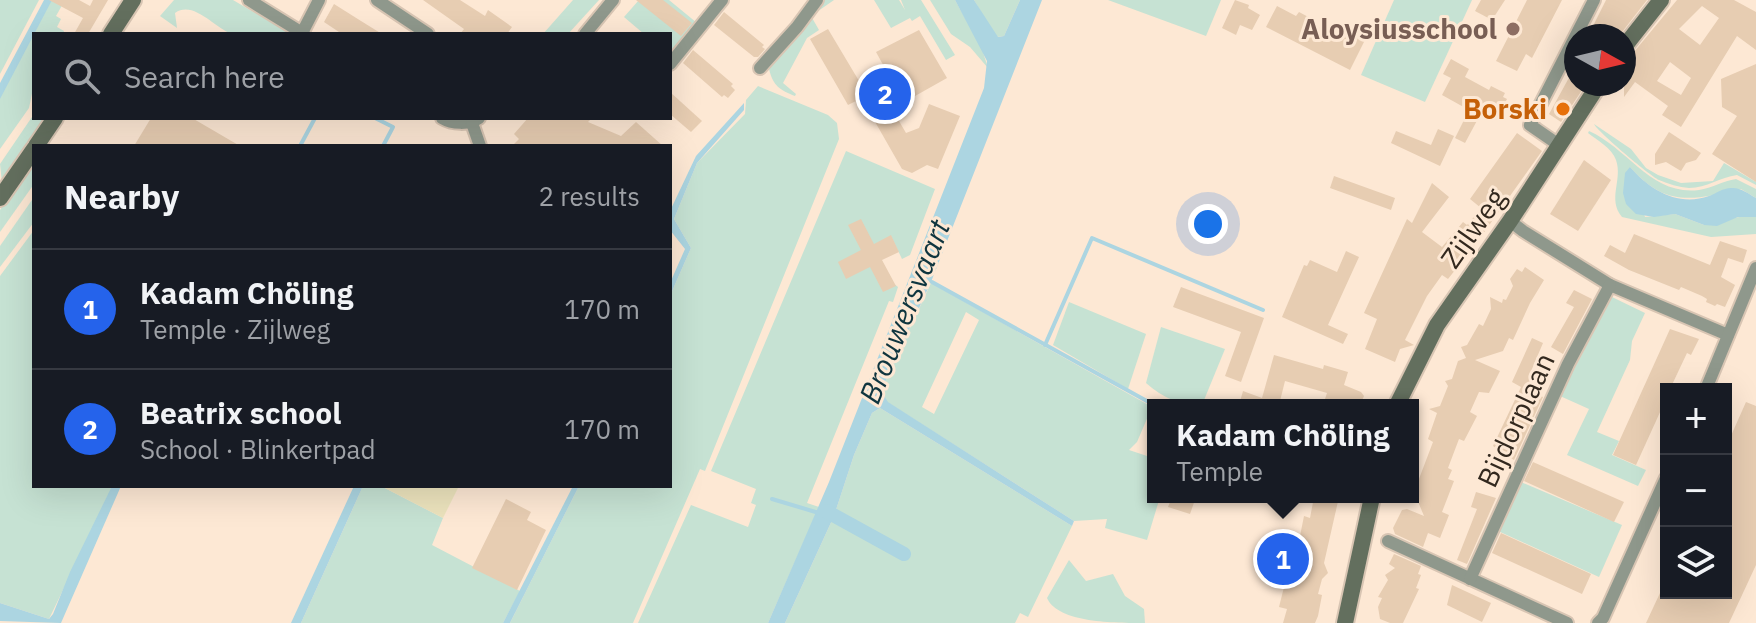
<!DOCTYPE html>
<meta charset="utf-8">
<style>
body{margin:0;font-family:"IBM Plex Sans",sans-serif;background:#20242c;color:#f1f3f6}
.controls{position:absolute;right:24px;bottom:24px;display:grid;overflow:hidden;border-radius:0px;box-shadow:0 8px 32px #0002}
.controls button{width:72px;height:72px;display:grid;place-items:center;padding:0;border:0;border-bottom:2px solid #363941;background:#171b24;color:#f1f3f6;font:40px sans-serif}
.compass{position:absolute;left:1564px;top:24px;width:72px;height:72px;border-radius:50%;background:#171b24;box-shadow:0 8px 32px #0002;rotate:98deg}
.you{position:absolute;left:1208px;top:224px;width:28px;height:28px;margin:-20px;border:6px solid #fff;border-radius:50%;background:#1a73e8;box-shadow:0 0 0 12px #1a73e833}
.badge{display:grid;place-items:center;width:52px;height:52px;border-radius:50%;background:#2563eb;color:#fff;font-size:26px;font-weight:700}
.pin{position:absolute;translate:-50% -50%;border:4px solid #fff;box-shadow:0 2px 8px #0006}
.popup{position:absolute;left:1147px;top:399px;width:272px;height:104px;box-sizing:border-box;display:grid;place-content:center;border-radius:0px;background:#171b24;filter:drop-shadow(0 2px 6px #0005);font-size:26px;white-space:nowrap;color:#9ea1a6}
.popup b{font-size:30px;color:#f1f3f6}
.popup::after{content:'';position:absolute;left:50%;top:100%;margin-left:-16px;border:16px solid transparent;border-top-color:#171b24}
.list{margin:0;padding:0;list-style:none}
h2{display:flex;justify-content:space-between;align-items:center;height:104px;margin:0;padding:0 32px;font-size:34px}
h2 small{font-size:26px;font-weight:400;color:#9ea1a6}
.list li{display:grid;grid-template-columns:52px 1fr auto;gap:24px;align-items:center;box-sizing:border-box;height:120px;padding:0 32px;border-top:2px solid #363941}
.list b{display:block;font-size:30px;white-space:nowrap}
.list p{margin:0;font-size:26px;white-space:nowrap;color:#9ea1a6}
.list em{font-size:26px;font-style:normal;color:#9ea1a6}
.icon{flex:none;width:44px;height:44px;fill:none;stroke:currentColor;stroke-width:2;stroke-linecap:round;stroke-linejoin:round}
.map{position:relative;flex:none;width:1756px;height:623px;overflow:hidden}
.search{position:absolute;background:#171b24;box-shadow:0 8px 32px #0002;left:32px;top:32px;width:640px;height:88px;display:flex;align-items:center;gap:20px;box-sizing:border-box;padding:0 28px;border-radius:0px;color:#9ea1a6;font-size:30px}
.panel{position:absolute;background:#171b24;box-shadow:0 8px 32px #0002;left:32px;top:144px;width:640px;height:344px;border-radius:0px}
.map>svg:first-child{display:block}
</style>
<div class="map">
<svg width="1756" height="623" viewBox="0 0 1756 623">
<rect width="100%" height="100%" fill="#fde8d4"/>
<g fill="#c6e2d3" fill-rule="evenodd">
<polygon points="0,0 39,0 0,74"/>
<polygon points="48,0 65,0 56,16 61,19 57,27 64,31 63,34 34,34 34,84 29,108 0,149 0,92"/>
<path d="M174 0H233L291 34C276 34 247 38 232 34 214 28 194 0 175 13L177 28 160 16Z"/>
<polygon points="573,0 599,0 568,34 543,34"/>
<polygon points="639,0 669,0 697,23 670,55 670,34 644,34 624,17"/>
<path d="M822 0H834L811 16 819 30 807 38 783 83 796 94 795 96C780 90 773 86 769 69Z"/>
<polygon points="874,0 899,0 905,10 901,0 921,0 955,55 946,60 920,16 912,21 910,18 891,28"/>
<polygon points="930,0 955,0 982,49 988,68 970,47 951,34"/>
<polygon points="974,0 1020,0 1004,36 997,37 994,34"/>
<polygon points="1108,0 1221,0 1206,36"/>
<polygon points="1394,0 1472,0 1425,102 1361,75"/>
<polygon points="758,86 828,115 837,123 839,139 705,471 700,469 633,623 510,623 579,486 670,486 670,296 691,248 674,219 697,163 745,114 746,100"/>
<polygon points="34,114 34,118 46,118 2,183 0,164"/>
<path d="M1594 124 1631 149 1646 168 1658 175 1681 183 1713 181 1724 163 1756 182V185L1737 175C1720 177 1707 188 1689 188 1679 187 1668 184 1659 180 1649 175 1597 131 1594 124Z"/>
<path d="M1589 131C1628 148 1651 196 1699 190 1712 188 1723 181 1736 179L1756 189V198L1741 189C1693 200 1666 208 1630 167L1645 217 1675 214 1704 225 1739 217H1756V234L1711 237 1622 217C1607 199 1623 180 1616 160 1612 148 1597 140 1588 133Z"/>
<polygon points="846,151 935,189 910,255 902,259 891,236 872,266 898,287 893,302 889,301 807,503 819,507 768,623 638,623 691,505 748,527 756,505 751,503 756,489 711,471"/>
<polygon points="34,160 34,184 0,232 0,210"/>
<polygon points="34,197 34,222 0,267 0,246"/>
<polygon points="34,230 34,486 113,486 49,619 0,603 0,276"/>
<path d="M931 283 1152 407 1137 442 1129 450 1153 458V497H1160L1147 540 1105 528 1107 519 1074 521 887 402 883 394 885 382ZM966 312 979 320 934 414 922 407Z"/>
<polygon points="1612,297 1645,313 1632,341 1630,360 1597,432 1619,441 1612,455 1646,470 1638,486 1567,455 1589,409 1560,396"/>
<polygon points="1069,302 1146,334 1128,389 1053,345"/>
<path d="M1161 327 1225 349 1202 405C1179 405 1163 398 1146 383Z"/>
<polygon points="880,408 1072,526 1028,617 1020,613 1015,623 785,623 834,516 854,455 872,413"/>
<polygon points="1521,482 1622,525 1599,577 1498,531"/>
<polygon points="363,486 381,486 443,518 432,545 520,591 503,623 301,623"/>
<path d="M1069 560 1086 581 1113 574 1125 596 1144 609 1145 623C1115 623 1058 623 1047 598Z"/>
</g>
<polygon fill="#ece3bd" points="381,486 459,486 443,518"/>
<g fill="#acd5e1">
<polygon points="44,0 52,0 0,99 0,83"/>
<polygon points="955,0 974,0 998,37 1004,36 1020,0 1042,0 931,282 885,382 883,394 888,402 1074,521 1072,526 880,408 872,413 854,455 834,516 785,623 768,623 829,482 984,88 987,61"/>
<polygon points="744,103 744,110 697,163 674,219 691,248 670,296 670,283 685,249 670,230 670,211 696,156"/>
<path d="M1630 167C1650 190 1678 207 1709 196 1717 193 1724 187 1733 188 1741 188 1749 194 1756 198V217H1738L1717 226 1704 225 1675 214 1654 217 1636 214 1626 204 1623 193 1625 173Z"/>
<polygon points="112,486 121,486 61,623 0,621 0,603 49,619 53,614 70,572"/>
<polygon points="354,486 363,486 301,623 291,623"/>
<polygon points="573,486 579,486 510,623 503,623"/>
</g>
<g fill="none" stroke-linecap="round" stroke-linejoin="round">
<g stroke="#acd5e1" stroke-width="4">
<polyline points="375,118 393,127 383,146"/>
<polyline points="300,146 315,118"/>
<polyline points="932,282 1154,405"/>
<polyline points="1045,345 1092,238 1263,310"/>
<polyline points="772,499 819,513"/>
</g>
<polyline stroke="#acd5e1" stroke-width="14" points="826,511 904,554"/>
</g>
<g fill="#e7cdb2" fill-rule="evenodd">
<polygon points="49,0 79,0 90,6 93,0 108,0 88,34 74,34 83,18"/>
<polygon points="423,0 460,0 485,16 488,10 512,27 507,34 460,34 464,29"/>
<polygon points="636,0 663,0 692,23 681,36"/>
<polygon points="1235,0 1249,5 1248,8 1260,15 1252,30 1240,25 1236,35 1222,28"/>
<polygon points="1481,0 1505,0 1492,20 1475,11"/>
<polygon points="1527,0 1562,0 1532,58 1526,54 1517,71 1496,61"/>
<polygon points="1606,0 1647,0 1619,36 1588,36"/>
<path d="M1677 0H1734L1756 12V50L1737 36 1681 127 1662 115 1668 106 1635 82 1624 97V64ZM1702 6 1719 18 1700 45 1679 29ZM1670 62 1691 78 1681 95 1657 81Z"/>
<polygon points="334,4 361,21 382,34 342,34 324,22"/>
<polygon points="1277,6 1296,16 1299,12 1314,20 1313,24 1338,37 1345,23 1368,34 1350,70 1266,27"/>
<polygon points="724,12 764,45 762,47 765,49 758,57 754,57 714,25"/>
<polygon points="828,29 862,86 887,72 876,52 919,30 947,78 892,109 906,133 919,128 929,104 960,116 938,169 927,165 912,173 902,169 866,106 860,99 848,105 810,39"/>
<polygon points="693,50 733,84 731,86 735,90 728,98 724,95 722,97 683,63"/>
<polygon points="1451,59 1469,69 1465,77 1489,90 1491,86 1505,93 1503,97 1507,99 1496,120 1487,114 1485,118 1480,115 1465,143 1455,138 1469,110 1442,95 1451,78 1443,74"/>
<polygon points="1756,64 1756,182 1712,154 1737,116 1722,107 1721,79"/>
<polygon points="1576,65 1576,84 1586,84 1561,122 1549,114"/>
<polygon points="670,92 702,121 691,132 670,114"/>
<polygon points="151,118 192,118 240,146 134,146"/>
<polygon points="528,118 592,118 588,122 621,136 636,122 663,146 512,146 519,139 514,134"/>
<polygon points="1438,129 1454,136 1440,166 1391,143 1396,131 1431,145"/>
<polygon points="1669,132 1701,153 1696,160 1686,163 1681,171 1666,162 1655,165 1655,154"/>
<polygon points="1517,133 1542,151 1475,245 1448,279 1442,275 1427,296 1405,340 1414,345 1400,349 1395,362 1365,349 1377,319 1364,313 1407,219 1412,223 1432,183 1449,197 1422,232 1442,247 1463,222 1467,225 1481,208 1470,199"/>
<polygon points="1584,160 1611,180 1578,231 1550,214"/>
<polygon points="1334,176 1395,198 1391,210 1330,188"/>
<polygon points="861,219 874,244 891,235 899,252 882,260 896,286 883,292 870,267 846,279 838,262 861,250 848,225"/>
<polygon points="1634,234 1710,265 1720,241 1747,250 1743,263 1728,258 1721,277 1735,285 1725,307 1717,304 1715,306 1706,302 1707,299 1702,296 1681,287 1679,290 1629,270 1604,256 1610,245 1625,253"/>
<polygon points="1346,251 1359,257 1328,325 1348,334 1343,344 1282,317 1304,265 1307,266 1310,260 1337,272"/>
<polygon points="1525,267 1544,280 1530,303 1513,340 1509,338 1503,351 1475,360 1500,371 1489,393 1479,392 1470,412 1477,416 1464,441 1459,439 1448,468 1452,470 1448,479 1454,481 1442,512 1449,515 1440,538 1428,533 1423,547 1395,534 1393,528 1402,510 1407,509 1424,516 1414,492 1433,442 1428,439 1437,413 1429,409 1440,406 1448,386 1445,381 1452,379 1458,361 1466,358 1461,347 1467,345 1479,324 1483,326 1491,309 1490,297 1502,303 1503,299 1506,300 1513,286 1510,279 1517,269 1522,272"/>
<polygon points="1181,287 1264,318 1241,382 1225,376 1241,332 1173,307"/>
<polygon points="1574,290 1592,299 1563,354 1551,347 1574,307 1566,303"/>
<polygon points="1670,329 1699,339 1691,355 1687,353 1670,389 1666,389 1666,399 1636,465 1613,455"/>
<polygon points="1532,338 1543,343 1529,376 1537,379 1531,391 1543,397 1514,460 1493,446 1521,387 1512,382"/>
<polygon points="1274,355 1323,369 1324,365 1348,372 1344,385 1361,392 1364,396 1361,403 1323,405 1327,393 1285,381 1279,405 1239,405 1243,391 1262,398"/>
<polygon points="1746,402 1756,406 1756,565 1729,623 1646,623 1660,593 1726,593 1726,447"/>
<polygon points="1533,462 1624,502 1614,522 1524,481"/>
<polygon points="1476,492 1496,498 1467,564 1457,560 1477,509 1471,507"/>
<polygon points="1172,497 1196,497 1190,514 1168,507"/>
<polygon points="1314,497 1339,497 1324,563 1328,573 1322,579 1318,594 1322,595 1318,616 1315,623 1283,623 1287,609 1279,607 1286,579 1265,574 1269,561 1262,570 1271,534 1299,541 1304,516 1310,518"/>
<polygon points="506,499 531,512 527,520 546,530 517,590 472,568"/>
<polygon points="1501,533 1591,574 1582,594 1492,553"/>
<polygon points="1394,554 1421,566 1418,574 1421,575 1416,588 1419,589 1403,623 1390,623 1380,619 1378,607 1382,598 1378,597 1388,580 1385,575 1395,568 1389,564"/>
<polygon points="1452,585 1491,603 1482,622 1447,605"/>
</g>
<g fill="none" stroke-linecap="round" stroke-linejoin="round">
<g stroke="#d8c5b3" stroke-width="16">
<g id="street">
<polyline points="249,0 304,34"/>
<polyline points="377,0 428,34"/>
<polyline points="302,33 319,0"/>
<polyline points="585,34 613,0"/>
<polyline points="670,64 722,0"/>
<polyline points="760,68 797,27 817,0"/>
<path d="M442 118C452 124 469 125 479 118"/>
<polyline points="472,123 480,146"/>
<polyline points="1559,145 1530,125 1594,0"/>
<polyline points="1510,221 1523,231 1610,285 1728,335"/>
<polyline points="1706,389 1756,268"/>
<polyline points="1388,541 1567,623"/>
<polyline points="1470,579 1568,364 1610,285"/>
<polyline points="1598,623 1603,618 1666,478"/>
</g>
</g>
<g stroke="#d8c5b3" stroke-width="20">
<g id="secondary">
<polyline points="111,34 133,0"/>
<polyline points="1624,47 1661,0"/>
<polyline points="36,146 55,118"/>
<polyline points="0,198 34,149"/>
<polyline points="1397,405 1437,325 1510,221 1599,84"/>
<polyline points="1345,623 1372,497"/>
</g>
</g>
<use href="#street" stroke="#8f988c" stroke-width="12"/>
<use href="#secondary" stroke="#636f5e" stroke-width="16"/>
</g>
<circle fill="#8d6e63" stroke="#fde8d4" stroke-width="3" cx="1513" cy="29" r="8"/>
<circle fill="#e8710a" stroke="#fde8d4" stroke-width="3" cx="1563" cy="109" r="8"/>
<g text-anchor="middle" stroke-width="6" stroke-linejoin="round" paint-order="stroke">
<g font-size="28" font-weight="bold" fill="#785e54" stroke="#fde8d4" text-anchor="end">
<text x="1497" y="39">Aloysiusschool</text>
</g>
<g font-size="28" font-weight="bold" fill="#c56008" stroke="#fde8d4" text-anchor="end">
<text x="1547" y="119">Borski</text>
</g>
<g font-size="28" fill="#32281e" stroke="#fde8d4">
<text transform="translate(1473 228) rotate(-55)" y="10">Zijlweg</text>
<text transform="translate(1516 420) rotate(-65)" y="10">Bijdorplaan</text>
</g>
<g font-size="30" font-style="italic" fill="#0f353f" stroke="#fde8d4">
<text transform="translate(905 312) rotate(-68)" y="10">Brouwersvaart</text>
</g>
</g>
</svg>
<div class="controls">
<button>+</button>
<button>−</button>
<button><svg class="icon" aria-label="layers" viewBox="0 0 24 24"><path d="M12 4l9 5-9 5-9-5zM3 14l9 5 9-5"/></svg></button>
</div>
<svg class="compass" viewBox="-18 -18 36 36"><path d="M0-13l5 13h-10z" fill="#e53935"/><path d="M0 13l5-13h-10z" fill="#9ea1a6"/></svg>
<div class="you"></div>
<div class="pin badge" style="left:1283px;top:559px">1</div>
<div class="popup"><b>Kadam Chöling</b>Temple</div>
<div class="pin badge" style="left:885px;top:94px">2</div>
<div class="search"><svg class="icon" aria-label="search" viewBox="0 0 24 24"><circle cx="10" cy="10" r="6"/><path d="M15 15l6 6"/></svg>Search here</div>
<section class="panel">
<h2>Nearby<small>2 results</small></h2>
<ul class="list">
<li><span class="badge">1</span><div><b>Kadam Chöling</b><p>Temple · Zijlweg</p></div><em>170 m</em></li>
<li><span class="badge">2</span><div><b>Beatrix school</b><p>School · Blinkertpad</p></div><em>170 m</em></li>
</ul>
</section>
</div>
